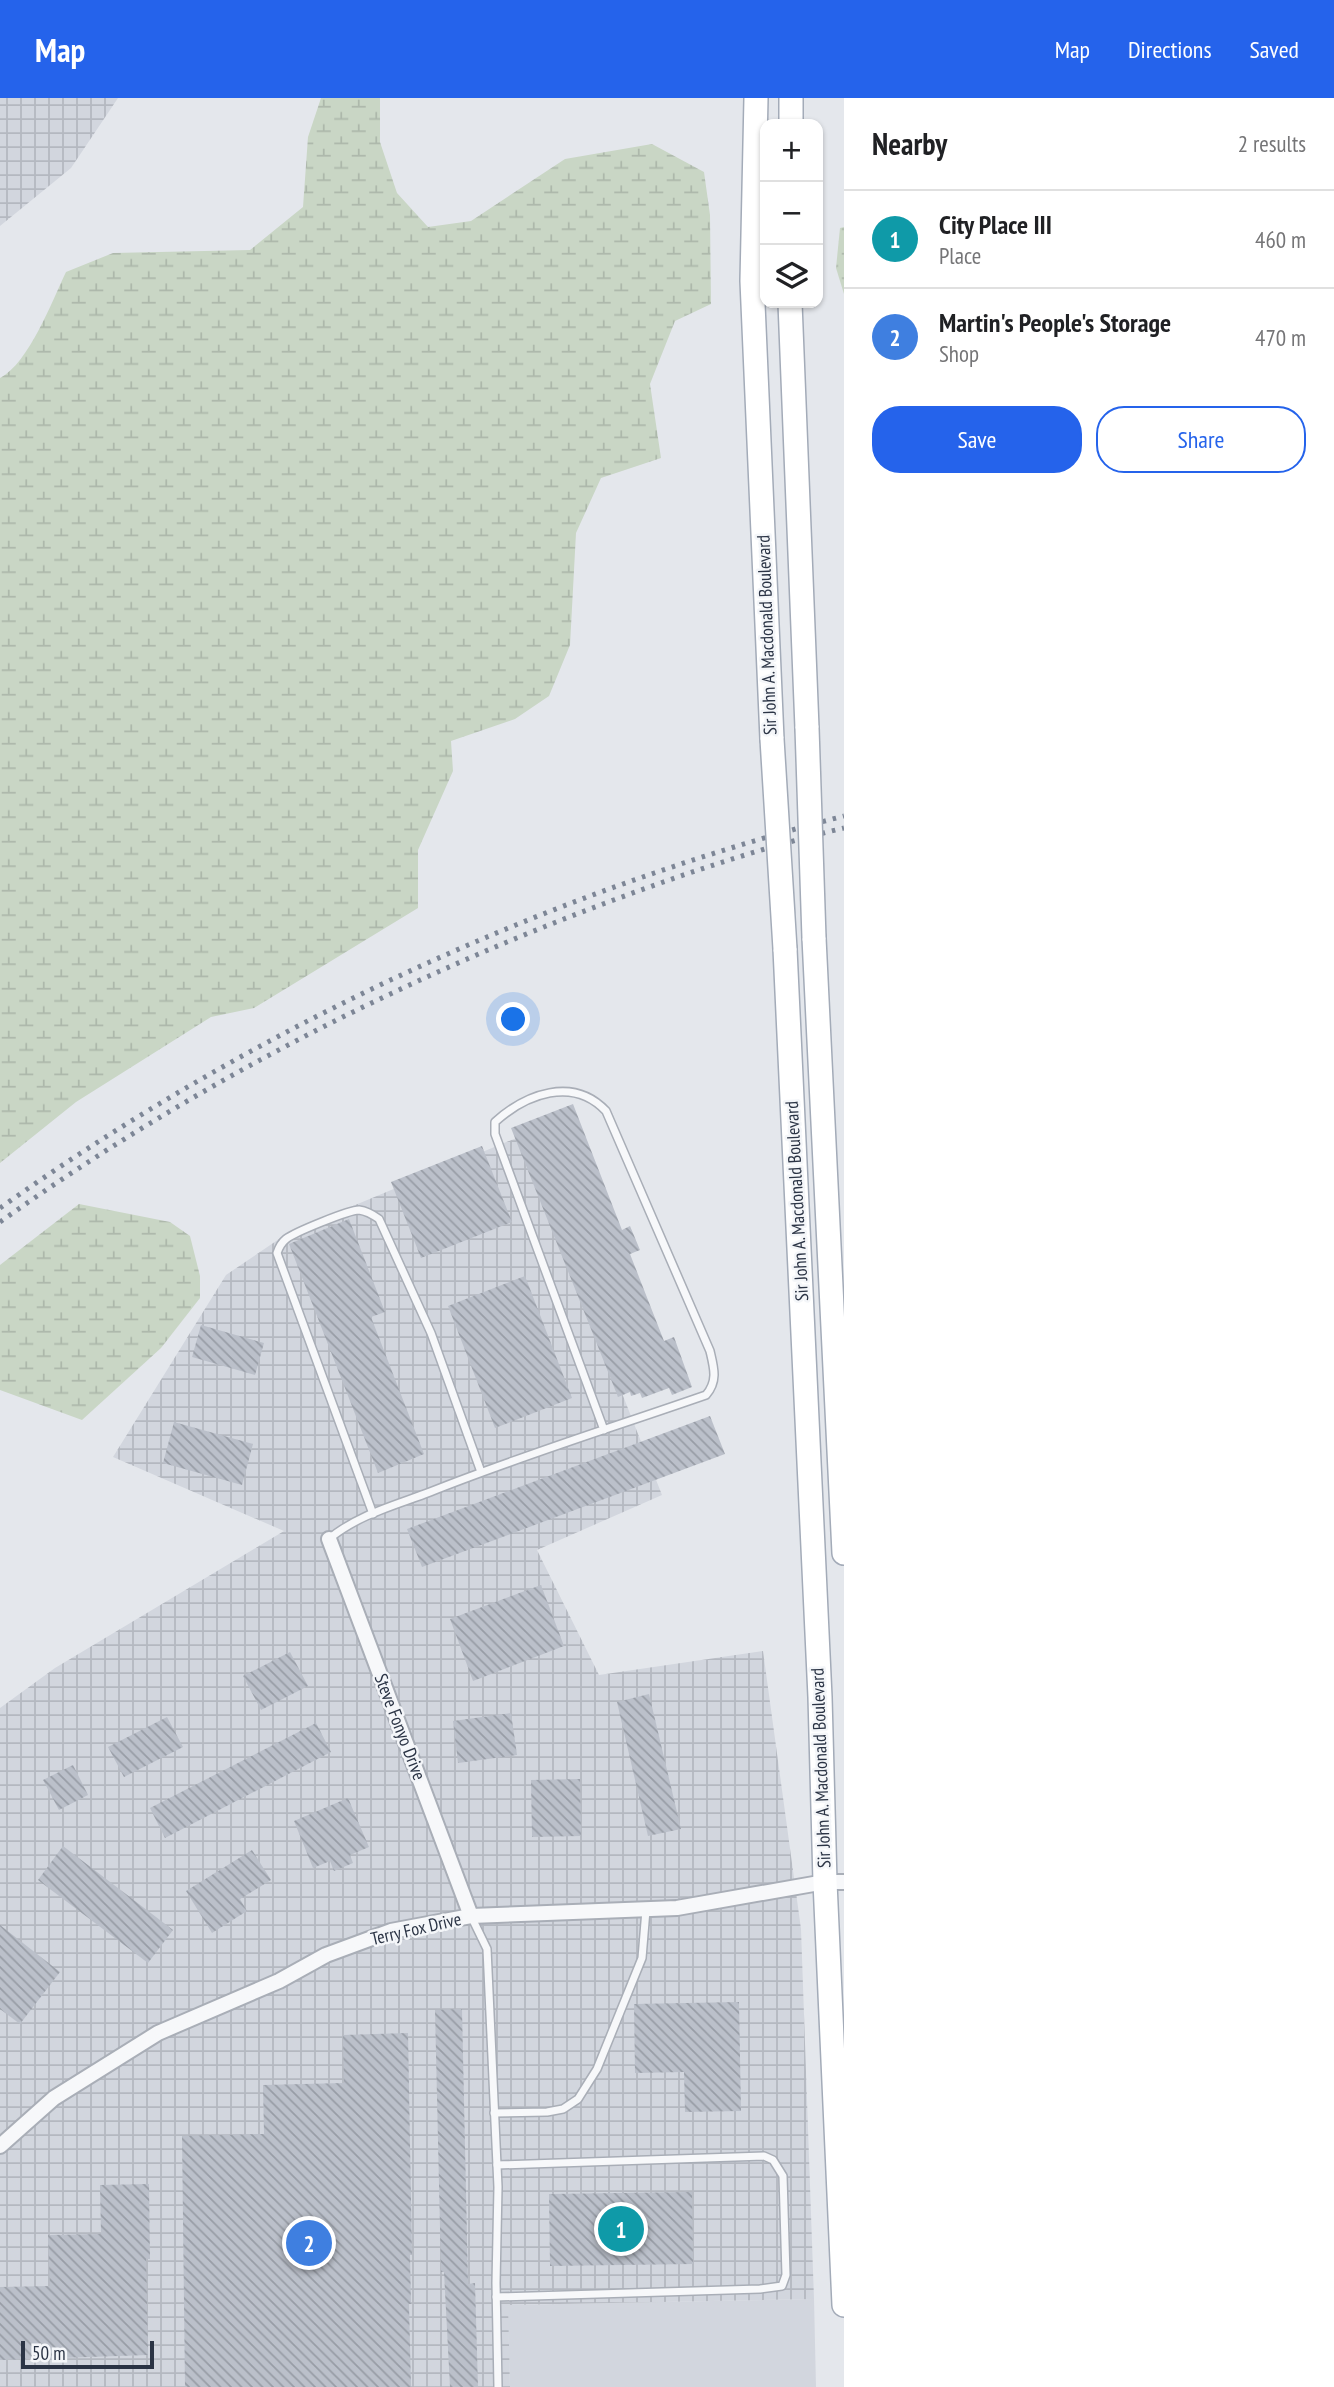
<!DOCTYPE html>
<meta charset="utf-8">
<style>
body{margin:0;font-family:"PT Sans Narrow",sans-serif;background:#f2f2f2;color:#202124}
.controls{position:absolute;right:21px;top:21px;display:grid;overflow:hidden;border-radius:14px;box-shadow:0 2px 5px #0004}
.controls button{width:63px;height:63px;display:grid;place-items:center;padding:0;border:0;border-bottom:2px solid #e0e0e0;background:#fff;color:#202124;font:35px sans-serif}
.scale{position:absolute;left:21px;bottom:18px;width:133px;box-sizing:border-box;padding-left:7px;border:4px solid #2b3445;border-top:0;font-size:19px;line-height:24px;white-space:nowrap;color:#2b3445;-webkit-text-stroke:5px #f4f6f9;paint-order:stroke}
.you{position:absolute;left:514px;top:922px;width:24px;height:24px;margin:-18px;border:5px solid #fff;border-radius:50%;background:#1a73e8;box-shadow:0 0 0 10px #1a73e833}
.badge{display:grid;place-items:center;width:46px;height:46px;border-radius:50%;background:#2563eb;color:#fff;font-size:23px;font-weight:700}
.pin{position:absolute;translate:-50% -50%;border:4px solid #fff;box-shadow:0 2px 7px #0006}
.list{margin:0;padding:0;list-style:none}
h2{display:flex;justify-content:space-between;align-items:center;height:91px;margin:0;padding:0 28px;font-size:30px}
h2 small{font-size:23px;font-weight:400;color:#757577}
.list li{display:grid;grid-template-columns:46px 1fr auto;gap:21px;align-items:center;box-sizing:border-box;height:98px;padding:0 28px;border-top:2px solid #e0e0e0}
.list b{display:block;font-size:26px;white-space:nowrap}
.list p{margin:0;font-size:23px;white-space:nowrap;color:#757577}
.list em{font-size:23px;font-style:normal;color:#757577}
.actions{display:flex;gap:14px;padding:21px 28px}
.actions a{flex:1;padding:16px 0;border:2px solid #2563eb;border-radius:28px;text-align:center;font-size:24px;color:#2563eb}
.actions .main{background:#2563eb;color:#fff}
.icon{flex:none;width:38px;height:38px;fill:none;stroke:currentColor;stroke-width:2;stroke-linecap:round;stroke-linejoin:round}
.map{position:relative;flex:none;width:844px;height:2289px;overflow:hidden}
header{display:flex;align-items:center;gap:42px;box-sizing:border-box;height:98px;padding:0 35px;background:#2563eb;color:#fff}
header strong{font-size:33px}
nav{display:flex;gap:38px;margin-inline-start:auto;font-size:24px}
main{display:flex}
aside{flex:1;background:#fff}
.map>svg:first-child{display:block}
</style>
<header>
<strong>Map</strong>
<nav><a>Map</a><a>Directions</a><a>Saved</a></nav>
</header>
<main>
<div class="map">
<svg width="844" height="2289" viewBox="0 0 844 2289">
<defs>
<pattern id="industrial-grid" width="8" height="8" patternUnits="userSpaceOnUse" patternTransform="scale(1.75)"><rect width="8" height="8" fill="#d2d6de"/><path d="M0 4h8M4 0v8" fill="none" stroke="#b4b8c0"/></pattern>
<pattern id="wetland-marsh" width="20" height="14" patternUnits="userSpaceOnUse" patternTransform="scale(1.75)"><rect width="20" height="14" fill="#c9d6c5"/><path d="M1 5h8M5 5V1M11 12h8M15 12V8" fill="none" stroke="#adb8ab"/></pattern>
<pattern id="building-back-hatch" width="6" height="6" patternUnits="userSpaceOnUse" patternTransform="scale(1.75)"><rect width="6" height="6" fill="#bbc0ca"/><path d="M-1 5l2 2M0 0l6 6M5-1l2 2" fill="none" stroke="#989da6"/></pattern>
</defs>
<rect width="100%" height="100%" fill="#e4e7ec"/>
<polygon fill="#d2d6de" points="814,2201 816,2289 510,2289 507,2207"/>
<g fill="url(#industrial-grid)">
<polygon points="0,0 118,0 71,70 0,128"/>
<polygon points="521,1038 662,1397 537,1452 599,1577 763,1553 801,1831 814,2201 508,2207 510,2289 0,2289 0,1610 55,1570 284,1433 113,1359 226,1177 288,1135"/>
</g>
<g fill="url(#wetland-marsh)">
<path d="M321 0H380V44L397 95 428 129 471 123 565 61 652 46 704 74 710 117 711 206 675 223 650 286 661 360 601 380 576 435 570 547 549 598 515 621 451 643 453 673 418 752V810L254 910 211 919 76 1004 0 1065V280C29 265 52 203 66 174L113 155 250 152 303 109 308 39Z"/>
<polygon points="844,129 844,196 836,170 840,130"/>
<polygon points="79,1106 170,1124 190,1138 200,1178 200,1200 161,1250 82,1322 0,1292 0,1167"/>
</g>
<g fill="url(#building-back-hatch)">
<polygon points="573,1006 622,1132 630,1128 640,1152 630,1156 664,1243 674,1239 692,1289 672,1297 669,1290 642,1300 640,1295 631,1298 630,1294 618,1299 511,1030"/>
<polygon points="482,1048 512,1124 421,1160 391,1084"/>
<polygon points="349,1121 385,1214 371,1219 424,1356 378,1375 289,1146"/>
<polygon points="525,1178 572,1300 495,1330 448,1208"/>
<polygon points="201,1227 264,1245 255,1277 192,1259"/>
<polygon points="710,1318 725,1356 422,1469 407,1431"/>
<polygon points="174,1324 253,1346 242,1387 163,1365"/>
<polygon points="541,1487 564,1548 473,1583 450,1521"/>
<polygon points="290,1554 308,1588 261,1612 243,1578"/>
<polygon points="649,1596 681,1731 648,1738 617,1604"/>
<polygon points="511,1615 517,1657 458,1665 453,1623"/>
<polygon points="167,1619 183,1649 124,1679 108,1649"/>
<polygon points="316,1625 331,1654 165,1740 150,1710"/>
<polygon points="73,1667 88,1697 59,1712 43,1682"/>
<polygon points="580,1681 581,1738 532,1739 531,1682"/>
<polygon points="348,1700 369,1749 350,1757 353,1765 334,1773 330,1763 313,1770 294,1723"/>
<polygon points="63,1748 173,1832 148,1865 38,1782"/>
<polygon points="252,1752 271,1782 240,1801 247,1813 212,1835 186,1793"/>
<polygon points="0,1827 60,1874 20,1926 0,1911"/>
<polygon points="739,1904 741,2013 685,2014 684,1974 635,1975 634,1906"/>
<polygon points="462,1911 468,2186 475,2185 478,2289 450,2289 444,2174 441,2174 435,1912"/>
<polygon points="408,1935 412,2157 410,2157 411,2206 409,2206 411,2289 185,2289 182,2038 264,2036 263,1987 344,1985 343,1937"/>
<polygon points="149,2086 150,2161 146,2161 148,2257 0,2262 0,2189 50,2188 48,2137 101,2136 100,2087"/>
<polygon points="692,2094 693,2166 550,2168 549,2096"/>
</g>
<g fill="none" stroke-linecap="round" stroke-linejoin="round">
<g stroke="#a9aeb7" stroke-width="10">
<g id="service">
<path d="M373 1416 277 1155C279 1149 281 1145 286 1141 295 1134 349 1112 359 1112 367 1113 372 1116 379 1121L431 1235 481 1374"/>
<path d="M329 1441C357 1417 396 1407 430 1394 520 1358 614 1329 706 1297 718 1283 714 1270 710 1253L606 1013C573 978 526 996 495 1024V1036L604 1332"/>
<polyline points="471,1818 487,1851 498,2089 496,2185 498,2289"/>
<polyline points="494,2015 547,2014 563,2011 578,2001 597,1971 642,1860 646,1812"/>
<polyline points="496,2199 760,2191 782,2188 786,2177 783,2078 773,2062 764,2058 497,2067"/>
</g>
</g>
<g stroke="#a9aeb7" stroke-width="18">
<g id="minor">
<polyline points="329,1441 471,1818"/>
<polyline points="0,2048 54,2000 158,1935 279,1883 326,1857 391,1833 471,1818 677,1810 825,1784 844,1784"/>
</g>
</g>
<g stroke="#a3abb8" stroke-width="26">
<g id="primary">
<polyline points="756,0 752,183 772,641"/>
<polyline points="791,26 791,0"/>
<polyline points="790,205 807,630"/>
<polyline points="814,840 844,1455"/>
<polyline points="785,851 820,1599 825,1784 844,2207"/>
</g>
</g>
<use href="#service" stroke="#f7f8fa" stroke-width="7"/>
<use href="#minor" stroke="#f7f8fa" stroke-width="14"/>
<use href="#primary" stroke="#fff" stroke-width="23"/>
<g stroke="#7d8696" stroke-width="5" stroke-dasharray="3.5 7" stroke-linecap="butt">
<path d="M0 1110C254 930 542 796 844 718"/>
<path d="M0 1124C180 996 376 893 582 814 668 781 755 751 844 730"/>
</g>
<g stroke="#a3abb8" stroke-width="26" stroke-linecap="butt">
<g id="primary-bridge">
<polyline points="807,630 814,840"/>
<polyline points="772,641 785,851"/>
</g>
</g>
<use href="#primary-bridge" stroke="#fff" stroke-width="23"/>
</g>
<g text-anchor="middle" stroke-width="5" stroke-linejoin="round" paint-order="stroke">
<g font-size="18" fill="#2b3445" stroke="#f4f6f9">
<text transform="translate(767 537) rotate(-92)" y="6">Sir John A. Macdonald Boulevard</text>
<text transform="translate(797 1103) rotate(-93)" y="6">Sir John A. Macdonald Boulevard</text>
<text transform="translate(400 1629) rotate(69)" y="6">Steve Fonyo Drive</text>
<text transform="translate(821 1670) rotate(-92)" y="6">Sir John A. Macdonald Boulevard</text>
<text transform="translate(416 1831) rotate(-13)" y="6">Terry Fox Drive</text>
</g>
</g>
</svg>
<div class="controls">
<button>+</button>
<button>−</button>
<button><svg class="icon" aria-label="layers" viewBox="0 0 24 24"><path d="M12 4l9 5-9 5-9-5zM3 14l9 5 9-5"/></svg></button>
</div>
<div class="scale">50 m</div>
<div class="you"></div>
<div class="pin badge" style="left:621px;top:2131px;background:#0f9aa8">1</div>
<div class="pin badge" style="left:309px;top:2145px;background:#3f7fe0">2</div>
</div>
<aside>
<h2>Nearby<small>2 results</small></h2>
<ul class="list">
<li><span class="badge" style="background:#0f9aa8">1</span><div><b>City Place III</b><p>Place</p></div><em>460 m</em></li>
<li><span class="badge" style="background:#3f7fe0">2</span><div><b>Martin's People's Storage</b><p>Shop</p></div><em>470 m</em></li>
</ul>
<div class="actions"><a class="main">Save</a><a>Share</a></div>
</aside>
</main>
